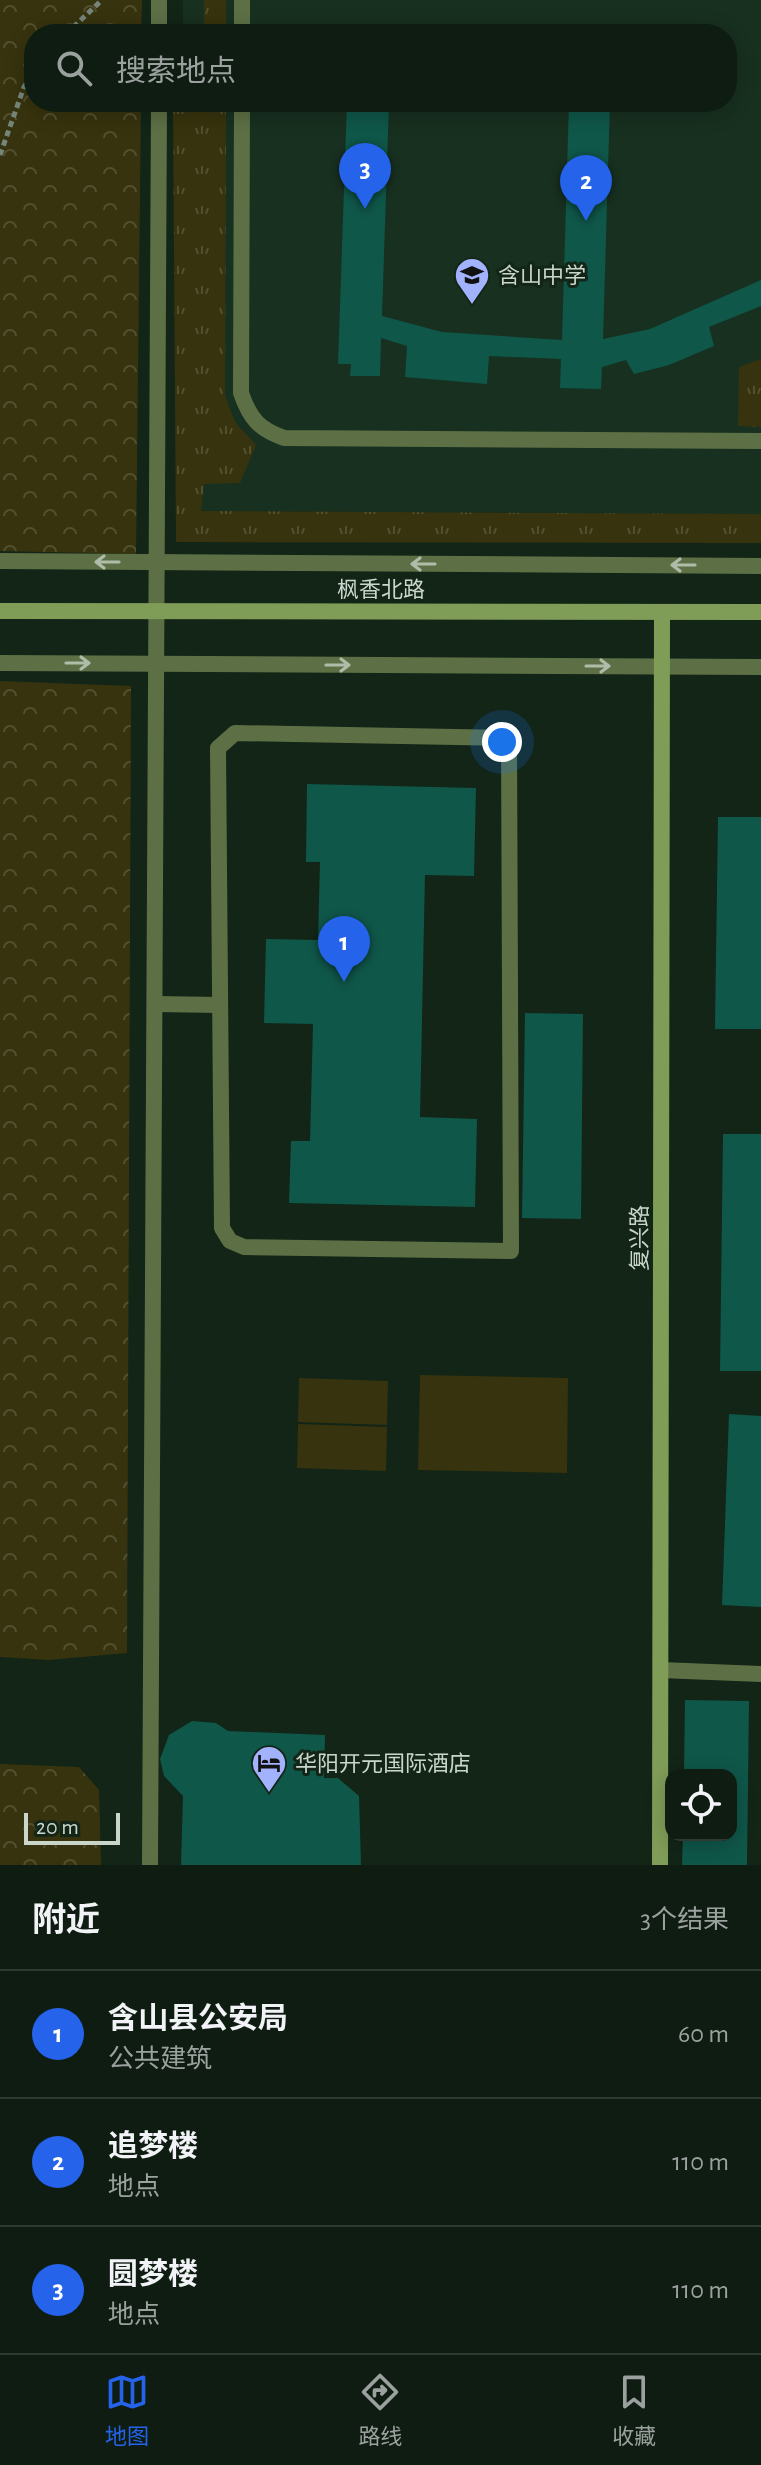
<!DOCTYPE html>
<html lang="zh">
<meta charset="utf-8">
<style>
body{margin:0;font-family:"Alegreya Sans","Noto Sans SC",sans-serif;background:#1c291f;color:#f1f3f6}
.controls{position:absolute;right:24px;bottom:24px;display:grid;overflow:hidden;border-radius:16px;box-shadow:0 4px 20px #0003}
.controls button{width:72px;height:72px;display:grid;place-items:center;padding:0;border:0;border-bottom:2px solid #2e3a31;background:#0e1c11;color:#f1f3f6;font:40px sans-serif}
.scale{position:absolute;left:24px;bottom:20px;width:96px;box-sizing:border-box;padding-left:8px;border:4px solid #cad6cc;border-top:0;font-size:22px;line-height:28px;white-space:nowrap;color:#cad6cc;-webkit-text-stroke:6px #122517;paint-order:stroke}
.you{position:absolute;left:502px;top:742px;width:28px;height:28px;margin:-20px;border:6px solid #fff;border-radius:50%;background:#1a73e8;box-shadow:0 0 0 12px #1a73e833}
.badge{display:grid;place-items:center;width:52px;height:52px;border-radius:50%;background:#2563eb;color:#fff;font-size:26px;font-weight:700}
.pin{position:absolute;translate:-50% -66px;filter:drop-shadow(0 2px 4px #0008)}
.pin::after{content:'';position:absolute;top:42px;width:28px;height:24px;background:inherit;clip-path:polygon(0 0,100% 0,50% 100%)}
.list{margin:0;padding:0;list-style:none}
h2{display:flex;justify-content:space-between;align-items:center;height:104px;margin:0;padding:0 32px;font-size:34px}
h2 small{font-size:26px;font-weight:400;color:#9ba19f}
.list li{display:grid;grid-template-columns:52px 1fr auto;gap:24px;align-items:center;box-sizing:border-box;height:128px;padding:0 32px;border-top:2px solid #2e3a31}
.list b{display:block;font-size:30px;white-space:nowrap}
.list p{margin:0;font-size:26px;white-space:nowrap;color:#9ba19f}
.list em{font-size:26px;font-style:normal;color:#9ba19f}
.icon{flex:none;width:44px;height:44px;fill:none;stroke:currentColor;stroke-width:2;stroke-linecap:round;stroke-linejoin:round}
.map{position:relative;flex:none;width:761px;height:1865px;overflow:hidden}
.search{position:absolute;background:#0e1c11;box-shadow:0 4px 20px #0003;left:24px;right:24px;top:24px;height:88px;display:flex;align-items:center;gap:20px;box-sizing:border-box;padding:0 28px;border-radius:32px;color:#9ba19f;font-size:30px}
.sheet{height:488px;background:#0e1c11}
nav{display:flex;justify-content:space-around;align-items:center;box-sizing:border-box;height:112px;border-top:2px solid #2e3a31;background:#0e1c11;font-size:22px;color:#9ba19f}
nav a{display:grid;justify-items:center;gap:4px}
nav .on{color:#2563eb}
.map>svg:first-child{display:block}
</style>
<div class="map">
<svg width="761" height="1865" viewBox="0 0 761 1865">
<defs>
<pattern id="grass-tufts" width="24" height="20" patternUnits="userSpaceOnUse" patternTransform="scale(2)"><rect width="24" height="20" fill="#37330e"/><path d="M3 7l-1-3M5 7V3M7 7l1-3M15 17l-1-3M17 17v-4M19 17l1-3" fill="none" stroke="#535030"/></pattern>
<pattern id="park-crowns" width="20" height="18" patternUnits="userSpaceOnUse" patternTransform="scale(2)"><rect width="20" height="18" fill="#37330e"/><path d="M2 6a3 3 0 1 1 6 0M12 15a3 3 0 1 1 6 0" fill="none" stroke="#535030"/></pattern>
</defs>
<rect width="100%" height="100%" fill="#122517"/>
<polygon fill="#183020" points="183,0 761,0 761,514 182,511 183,102 727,102 727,34 183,34"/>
<g fill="url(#grass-tufts)">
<polygon points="204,0 226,0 226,34 172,34 172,26 204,25"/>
<polygon points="173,102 226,102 225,396 235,422 256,445 240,483 204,484 201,511 761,514 761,543 176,542"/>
<polygon points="761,359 761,427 738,426 739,367"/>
</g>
<g fill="url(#park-crowns)">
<polygon points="0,0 142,0 141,34 34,34 34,102 141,102 136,554 0,551"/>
<polygon points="0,681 131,686 127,1653 48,1660 0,1657"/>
<polygon points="0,1764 79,1767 99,1790 101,1865 0,1865"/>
</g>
<g fill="#37330e">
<polygon points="420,1375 568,1378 567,1473 418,1470"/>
<polygon points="299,1378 388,1381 387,1425 298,1422"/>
<polygon points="298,1424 387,1427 386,1471 297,1468"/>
</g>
<g fill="#0f5749">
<polygon points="347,102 389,102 382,316 442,332 562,340 569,102 610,102 603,339 650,329 761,280 761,306 709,327 714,346 669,365 634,374 626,360 602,367 601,389 560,388 561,359 489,356 487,384 405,377 407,346 381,338 380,376 350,376 351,364 338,364"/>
<polygon points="307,784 476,788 474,876 425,875 420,1117 477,1119 475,1207 289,1203 291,1141 310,1141 313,1024 264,1023 266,939 318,940 320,862 306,862"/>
<polygon points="718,817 761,817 761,1029 715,1029"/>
<polygon points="525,1013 583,1014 581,1219 522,1218"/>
<polygon points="723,1134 761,1134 761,1371 720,1371"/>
<polygon points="729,1414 761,1416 761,1607 722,1605"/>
<polygon points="685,1700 749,1701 747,1865 682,1865 683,1835 731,1835 731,1775 684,1775"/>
<polygon points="192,1721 216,1723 228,1731 325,1735 324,1778 338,1778 359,1796 361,1865 181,1865 183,1796 164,1776 160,1759 169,1735"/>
</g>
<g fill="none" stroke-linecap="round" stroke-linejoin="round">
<g stroke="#758579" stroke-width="5" stroke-dasharray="6 4" stroke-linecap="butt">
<polyline points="66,34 102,0"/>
<polyline points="0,155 24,87 34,72"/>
</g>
<g stroke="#5d7045" stroke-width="16">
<polyline points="159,34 159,0"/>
<polyline points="242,34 242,0"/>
<path d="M242 102 241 393C250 419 259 429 284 438L761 441"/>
<polyline points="0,561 761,566"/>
<polyline points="0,663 761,667"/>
<polygon points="235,733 509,738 511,1251 244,1247 230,1241 222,1228 218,748"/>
<polyline points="155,1004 220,1005"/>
<polyline points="661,1670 761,1674"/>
<polyline points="150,1865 159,102"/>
</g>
<g stroke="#809d58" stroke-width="16">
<polyline points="0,611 761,612"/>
<polyline points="660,1865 662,612"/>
</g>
</g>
<defs><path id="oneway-shaft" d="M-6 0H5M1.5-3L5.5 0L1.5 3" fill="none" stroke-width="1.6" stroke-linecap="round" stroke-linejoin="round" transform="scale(2)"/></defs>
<g stroke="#afbcaa">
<use href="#oneway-shaft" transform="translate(107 562) rotate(-180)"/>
<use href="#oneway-shaft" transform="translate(423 564) rotate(-180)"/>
<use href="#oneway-shaft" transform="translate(683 565) rotate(-180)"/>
<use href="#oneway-shaft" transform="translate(78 663)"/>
<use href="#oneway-shaft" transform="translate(338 665)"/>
<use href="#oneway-shaft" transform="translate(598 666)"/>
</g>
<defs>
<g id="school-pin" transform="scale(1.8)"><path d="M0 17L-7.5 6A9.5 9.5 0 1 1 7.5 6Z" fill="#a3b2fd" stroke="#122517"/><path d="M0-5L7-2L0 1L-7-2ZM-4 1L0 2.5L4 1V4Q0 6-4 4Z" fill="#111"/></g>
<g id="hotel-pin" transform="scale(1.8)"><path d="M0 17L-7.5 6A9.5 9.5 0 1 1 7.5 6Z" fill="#a3b2fd" stroke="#122517"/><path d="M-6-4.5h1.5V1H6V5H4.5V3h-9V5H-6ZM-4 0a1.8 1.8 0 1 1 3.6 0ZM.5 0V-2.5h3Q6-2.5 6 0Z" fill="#111"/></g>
</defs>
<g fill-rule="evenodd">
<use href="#school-pin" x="472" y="275"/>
<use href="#hotel-pin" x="269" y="1763"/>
</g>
<g text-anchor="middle" stroke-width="6" stroke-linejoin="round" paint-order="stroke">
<g font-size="22" fill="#cad6cc" stroke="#122517" text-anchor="start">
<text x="498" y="283">含山中学</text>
<text x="295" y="1771">华阳开元国际酒店</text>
</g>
<g font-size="22" fill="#cad6cc" stroke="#122517">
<text x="381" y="597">枫香北路</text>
<text transform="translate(639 1238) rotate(-90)" y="8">复兴路</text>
</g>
</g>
</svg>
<div class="controls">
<button><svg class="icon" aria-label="locate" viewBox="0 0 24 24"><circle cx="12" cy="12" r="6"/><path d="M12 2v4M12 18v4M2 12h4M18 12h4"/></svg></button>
</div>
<div class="scale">20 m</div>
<div class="you"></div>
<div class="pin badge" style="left:344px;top:982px">1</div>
<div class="pin badge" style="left:586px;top:221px">2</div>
<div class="pin badge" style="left:365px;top:209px">3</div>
<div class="search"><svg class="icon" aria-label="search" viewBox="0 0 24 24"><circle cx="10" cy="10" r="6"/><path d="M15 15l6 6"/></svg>搜索地点</div>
</div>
<section class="sheet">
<h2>附近<small>3个结果</small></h2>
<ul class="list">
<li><span class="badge">1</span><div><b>含山县公安局</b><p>公共建筑</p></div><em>60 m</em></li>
<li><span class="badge">2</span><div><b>追梦楼</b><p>地点</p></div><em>110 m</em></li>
<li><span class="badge">3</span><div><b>圆梦楼</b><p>地点</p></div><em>110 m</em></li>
</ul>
</section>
<nav>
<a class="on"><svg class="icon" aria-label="map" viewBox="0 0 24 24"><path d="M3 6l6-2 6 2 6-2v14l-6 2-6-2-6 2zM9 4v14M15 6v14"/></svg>地图</a>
<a><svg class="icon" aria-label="directions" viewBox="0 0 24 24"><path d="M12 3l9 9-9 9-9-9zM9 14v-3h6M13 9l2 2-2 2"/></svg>路线</a>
<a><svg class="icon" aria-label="saved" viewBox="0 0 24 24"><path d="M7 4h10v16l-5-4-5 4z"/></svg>收藏</a>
</nav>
